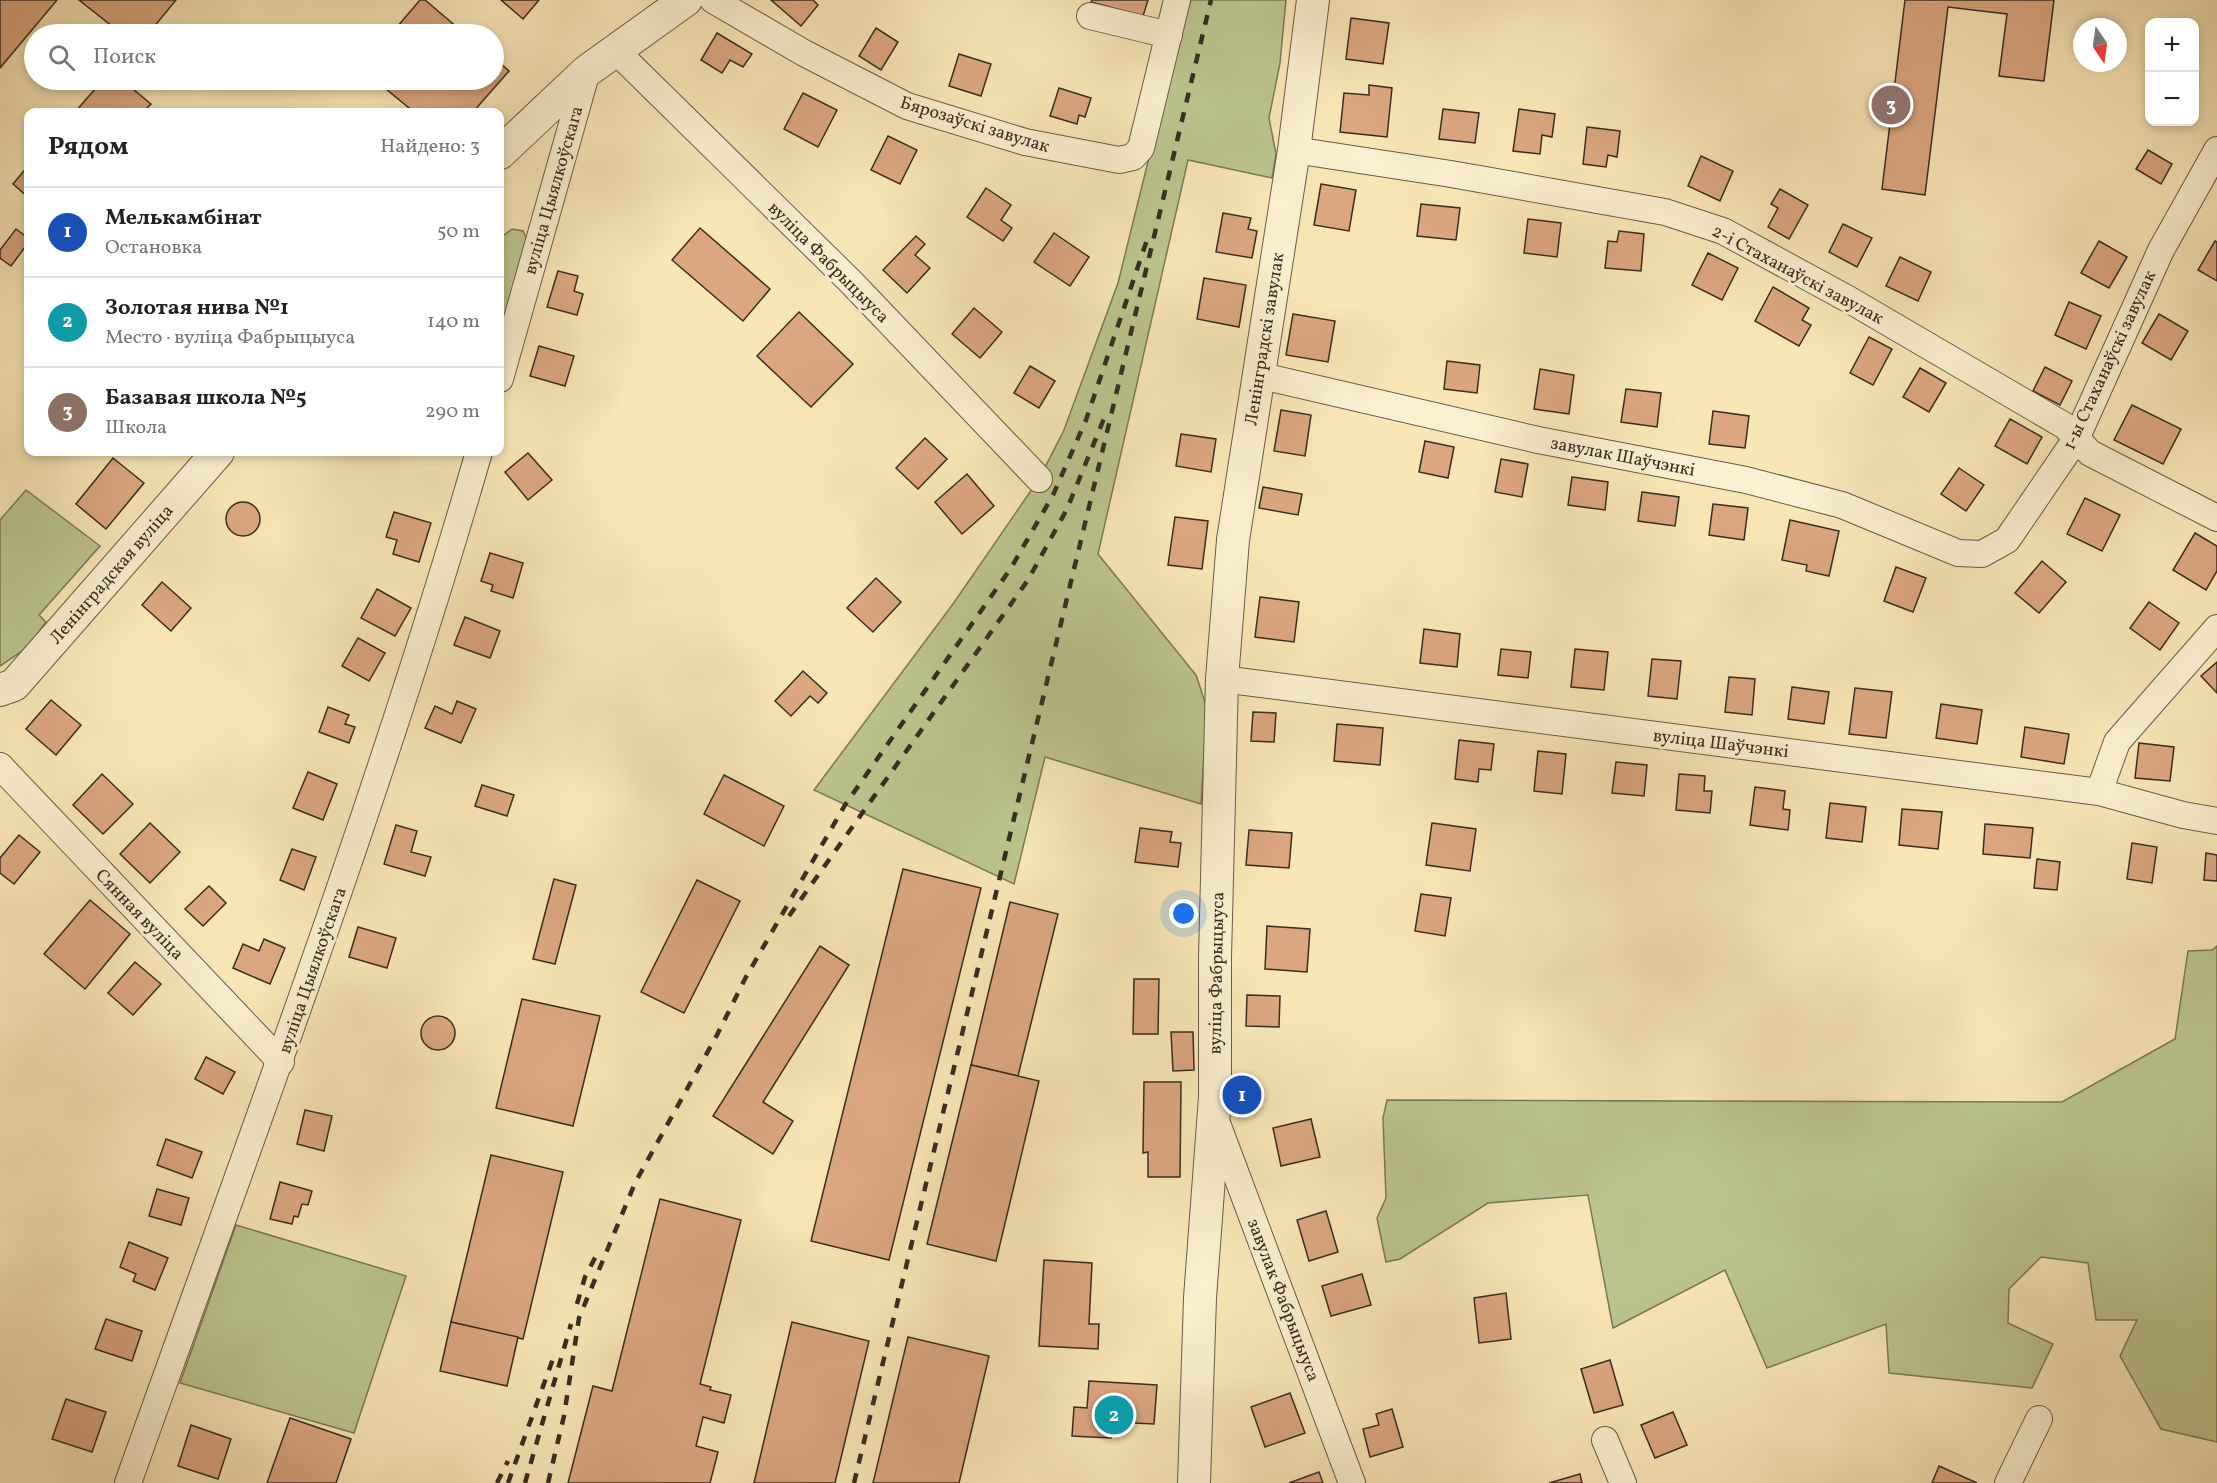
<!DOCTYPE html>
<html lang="ru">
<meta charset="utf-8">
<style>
body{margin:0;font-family:Vollkorn,serif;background:#f6f6f6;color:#222}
.controls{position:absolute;right:18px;top:18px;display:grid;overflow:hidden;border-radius:12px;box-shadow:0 3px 9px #0003}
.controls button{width:54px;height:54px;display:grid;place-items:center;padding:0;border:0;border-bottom:2px solid #e0e0e0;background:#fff;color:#222;font:30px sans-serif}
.compass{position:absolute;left:2073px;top:18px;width:54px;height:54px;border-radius:50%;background:#fff;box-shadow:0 3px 9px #0003;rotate:167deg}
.you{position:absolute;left:1184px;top:914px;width:21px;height:21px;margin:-15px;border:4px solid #fff;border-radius:50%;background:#1a73e8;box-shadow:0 0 0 9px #1a73e833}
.badge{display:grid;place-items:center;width:39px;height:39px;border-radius:50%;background:#2563eb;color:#fff;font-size:20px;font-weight:700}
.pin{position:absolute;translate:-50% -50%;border:3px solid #fff;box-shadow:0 2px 6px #0006}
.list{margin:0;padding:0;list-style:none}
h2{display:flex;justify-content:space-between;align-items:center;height:78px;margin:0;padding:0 24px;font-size:26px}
h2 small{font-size:20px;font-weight:400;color:#767676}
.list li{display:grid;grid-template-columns:39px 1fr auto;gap:18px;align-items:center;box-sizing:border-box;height:90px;padding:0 24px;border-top:2px solid #e0e0e0}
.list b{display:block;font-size:22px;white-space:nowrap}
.list p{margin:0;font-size:20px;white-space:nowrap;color:#767676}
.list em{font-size:20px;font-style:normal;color:#767676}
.icon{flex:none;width:33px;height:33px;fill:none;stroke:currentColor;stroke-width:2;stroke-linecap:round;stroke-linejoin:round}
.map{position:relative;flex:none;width:2217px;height:1483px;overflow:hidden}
.search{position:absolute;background:#fff;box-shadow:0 3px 9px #0003;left:24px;top:24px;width:480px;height:66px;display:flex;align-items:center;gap:15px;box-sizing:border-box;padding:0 21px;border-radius:33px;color:#767676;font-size:22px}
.panel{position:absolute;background:#fff;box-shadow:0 3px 9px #0003;left:24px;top:108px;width:480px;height:348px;border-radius:12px}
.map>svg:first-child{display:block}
</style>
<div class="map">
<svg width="2217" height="1483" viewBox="0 0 2217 1483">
<rect width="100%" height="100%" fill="#f8e6b7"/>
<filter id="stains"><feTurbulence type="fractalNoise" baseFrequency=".00333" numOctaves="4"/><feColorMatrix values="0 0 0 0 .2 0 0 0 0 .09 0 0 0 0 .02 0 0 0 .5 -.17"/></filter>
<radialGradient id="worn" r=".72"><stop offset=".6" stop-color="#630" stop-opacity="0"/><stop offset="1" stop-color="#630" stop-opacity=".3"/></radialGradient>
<g fill="#bcc58f" stroke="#7a7958" stroke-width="1.5">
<polygon points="1188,0 1286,0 1280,63 1269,118 1276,154 1272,178 1188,160 1098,554 1196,675 1207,708 1201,804 1045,757 1014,884 814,790 953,604 1039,479 1064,430 1118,283"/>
<polygon points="512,229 523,231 528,242 500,344 500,238"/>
<polygon points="26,490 100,546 39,615 46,622 28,647 0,666 0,520"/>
<polygon points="2217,946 2217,1442 2161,1429 2120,1356 2137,1320 2096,1320 2088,1263 2041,1257 2009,1289 2008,1323 2053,1344 2032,1388 1889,1373 1886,1324 1767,1368 1725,1270 1613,1328 1588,1195 1488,1203 1400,1259 1386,1262 1377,1218 1386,1198 1383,1118 1387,1100 2062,1102 2175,1039 2188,951 2212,950"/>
<polygon points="236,1225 406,1276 354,1433 180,1383"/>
</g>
<g fill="#dba680" stroke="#372d22" stroke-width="1.5">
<polygon points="0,0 57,0 0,68"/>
<polygon points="79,0 176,0 148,34 122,34"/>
<polygon points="420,0 425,0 465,34 391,34"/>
<polygon points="501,0 539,0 523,19"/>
<polygon points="771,0 813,0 818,5 801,26"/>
<polygon points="1092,0 1148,0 1143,16 1091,2"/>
<polygon points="1905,0 2054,0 2044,81 1999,76 2007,14 1948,7 1925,195 1882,189"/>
<polygon points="1351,18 1389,23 1383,64 1346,59"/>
<polygon points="876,28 898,42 881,70 859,56"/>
<polygon points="717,33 752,54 743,67 730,60 722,73 701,60"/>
<polygon points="959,54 991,64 981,96 949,86"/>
<polygon points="494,58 509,71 473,112 414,112 375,80 494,80"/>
<polygon points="103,80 122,80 151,104 143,112 75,112"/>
<polygon points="1369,85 1392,88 1387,137 1340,132 1344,93 1369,95"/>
<polygon points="1059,88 1091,98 1085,117 1079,115 1077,124 1050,116"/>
<polygon points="803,93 837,110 818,147 784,129"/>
<polygon points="1443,109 1479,113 1475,143 1439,139"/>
<polygon points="1519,109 1555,114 1552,137 1542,135 1540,154 1513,151"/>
<polygon points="1587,127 1620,131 1617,157 1608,155 1606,167 1583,164"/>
<polygon points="888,136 917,150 900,184 871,170"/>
<polygon points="2148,150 2172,164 2161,184 2136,169"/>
<polygon points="1701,156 1733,171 1720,201 1688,186"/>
<polygon points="28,166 28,197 13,184"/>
<polygon points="1321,184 1356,190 1349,231 1314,225"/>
<polygon points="986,188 1011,205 1001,220 1012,228 1003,241 967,217"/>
<polygon points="1780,189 1808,205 1789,239 1768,227 1778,208 1771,204"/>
<polygon points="1421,204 1460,208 1456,240 1417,236"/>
<polygon points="1223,213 1251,218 1248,229 1257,231 1252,258 1216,252"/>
<polygon points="1528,219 1561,223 1557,257 1524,253"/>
<polygon points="1843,224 1872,238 1857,267 1829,252"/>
<polygon points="700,228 770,289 743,321 672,260"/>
<polygon points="16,229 28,238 28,243 11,266 0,258 0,250"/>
<polygon points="1619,231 1644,234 1641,271 1605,268 1608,241 1617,242"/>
<polygon points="1054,233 1089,257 1070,286 1034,262"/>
<polygon points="916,236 925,244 915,255 930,268 907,293 883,270"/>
<polygon points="2099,241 2127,257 2109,288 2081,273"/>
<polygon points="2215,241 2217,242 2217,281 2198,270"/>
<polygon points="1708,253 1738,268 1722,300 1692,285"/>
<polygon points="1900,257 1931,272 1918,301 1886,286"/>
<polygon points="558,271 578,276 574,291 583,294 577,315 547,307"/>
<polygon points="1204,278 1246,285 1239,327 1197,319"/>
<polygon points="1773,287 1809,308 1802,320 1811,325 1799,346 1755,321"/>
<polygon points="2069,302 2101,316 2086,349 2055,335"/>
<polygon points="974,308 1002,332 980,358 952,334"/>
<polygon points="799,312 853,364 811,407 757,356"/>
<polygon points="1293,314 1335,321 1328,362 1286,355"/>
<polygon points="2159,314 2188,331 2171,360 2142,343"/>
<polygon points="1869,337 1892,349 1873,385 1850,373"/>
<polygon points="539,346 574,356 565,386 530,376"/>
<polygon points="1447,361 1480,365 1477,393 1444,389"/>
<polygon points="1030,366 1055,381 1039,408 1014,393"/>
<polygon points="2045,367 2072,381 2060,405 2033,391"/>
<polygon points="1920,368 1946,383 1929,412 1903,397"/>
<polygon points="1540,369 1574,375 1569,414 1534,409"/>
<polygon points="1626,389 1661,393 1657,427 1621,422"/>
<polygon points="2132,405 2181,429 2163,464 2114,440"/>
<polygon points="1281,410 1311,415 1305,456 1274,451"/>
<polygon points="1713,411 1749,416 1745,448 1709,444"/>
<polygon points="2010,419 2042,437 2027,464 1995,446"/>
<polygon points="1181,434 1216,439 1211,472 1176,466"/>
<polygon points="925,438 947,459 918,489 896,468"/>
<polygon points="1425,441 1454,447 1448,478 1419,472"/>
<polygon points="528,453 552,480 528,500 505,472"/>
<polygon points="113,458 144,483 106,529 76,504"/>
<polygon points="1501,459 1528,464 1522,497 1495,492"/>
<polygon points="1959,468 1984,485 1966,511 1941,494"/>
<polygon points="967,474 994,506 962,534 935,502"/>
<polygon points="1572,477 1608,482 1605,510 1568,505"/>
<polygon points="1263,487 1302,494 1298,515 1259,508"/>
<polygon points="1642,492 1679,497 1675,526 1638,521"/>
<polygon points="2085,498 2120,515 2102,551 2067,534"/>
<circle cx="243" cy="519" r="17"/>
<polygon points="1713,504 1748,508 1744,540 1709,535"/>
<polygon points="394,512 431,523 419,562 393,554 397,540 386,537"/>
<polygon points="1175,517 1208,521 1202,569 1168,565"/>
<polygon points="1790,520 1839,531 1829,576 1806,571 1807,565 1782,560"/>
<polygon points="2195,533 2217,546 2217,571 2206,590 2173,570"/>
<polygon points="490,553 523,563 513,598 491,591 493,585 481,581"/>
<polygon points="2042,561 2066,582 2039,613 2015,593"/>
<polygon points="1896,567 1926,578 1913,612 1884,601"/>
<polygon points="876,578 901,602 873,632 847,608"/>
<polygon points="162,582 191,608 171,631 142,605"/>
<polygon points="377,589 411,608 395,636 361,618"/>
<polygon points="1260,597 1299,602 1294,642 1255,637"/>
<polygon points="2149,602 2179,623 2160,650 2130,628"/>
<polygon points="465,617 500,631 490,658 454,645"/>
<polygon points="1424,629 1460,634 1457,667 1420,663"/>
<polygon points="358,638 385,653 369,681 342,666"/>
<polygon points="1501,649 1531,652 1528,678 1498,675"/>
<polygon points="1575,649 1608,652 1604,690 1571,687"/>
<polygon points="1652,659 1681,661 1677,699 1648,696"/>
<polygon points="2217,662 2217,693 2201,676"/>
<polygon points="803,671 827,693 818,703 810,696 791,716 775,701"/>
<polygon points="1729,677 1755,679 1752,715 1725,712"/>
<polygon points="1792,687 1829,692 1824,724 1788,719"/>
<polygon points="1855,688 1892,692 1886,738 1849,734"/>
<polygon points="51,700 81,725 56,755 26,729"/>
<polygon points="457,701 476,709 461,743 425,728 435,706 452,714"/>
<polygon points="1941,704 1982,710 1977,744 1936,738"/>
<polygon points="328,707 349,715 345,724 355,727 349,743 319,732"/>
<polygon points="1253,712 1276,713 1274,742 1251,741"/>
<polygon points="1337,724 1383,728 1380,765 1334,761"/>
<polygon points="2025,727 2069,734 2064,764 2021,757"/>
<polygon points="1459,740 1494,744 1491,770 1479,769 1478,782 1455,779"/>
<polygon points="2139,743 2174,747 2170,781 2135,778"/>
<polygon points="1538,751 1566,754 1562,794 1534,791"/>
<polygon points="1616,762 1647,765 1644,796 1612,793"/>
<polygon points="308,772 337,784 323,820 293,808"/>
<polygon points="102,774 133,804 103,834 73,805"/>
<polygon points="1679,774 1705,776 1704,791 1712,791 1710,813 1676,810"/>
<polygon points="724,775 784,806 764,846 704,814"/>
<polygon points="482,785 514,795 507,816 475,806"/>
<polygon points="1755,787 1785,791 1783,809 1790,810 1788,830 1750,825"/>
<polygon points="1830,803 1866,807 1862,842 1826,838"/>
<polygon points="1902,809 1942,812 1938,849 1899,845"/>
<polygon points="150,823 180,852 150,883 120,854"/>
<polygon points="1432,823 1476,829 1470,871 1426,865"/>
<polygon points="1985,824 2033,828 2030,858 1983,854"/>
<polygon points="396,825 417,831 411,852 431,857 425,876 384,864"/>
<polygon points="1140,828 1172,832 1170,842 1181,843 1178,867 1135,862"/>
<polygon points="1249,830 1292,833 1289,868 1246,865"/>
<polygon points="19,835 40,852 14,884 0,873 0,858"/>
<polygon points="2132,843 2157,847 2152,883 2127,879"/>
<polygon points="292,849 316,857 304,890 280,880"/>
<polygon points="2206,853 2217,855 2217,881 2204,880"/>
<polygon points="2037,859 2060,862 2057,890 2034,888"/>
<polygon points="903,869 981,888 889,1260 811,1241"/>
<polygon points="554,879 576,885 555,964 533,959"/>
<polygon points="697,880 740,901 684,1013 641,992"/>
<polygon points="209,886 226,903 203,926 185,909"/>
<polygon points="1421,894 1451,898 1445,936 1415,931"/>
<polygon points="90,900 130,934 85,989 44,954"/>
<polygon points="1010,902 1058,914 1018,1076 971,1065"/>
<polygon points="1267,926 1310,929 1307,972 1265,969"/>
<polygon points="358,927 396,938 387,968 349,957"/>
<polygon points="264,939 285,948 270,984 233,968 243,944 259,951"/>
<polygon points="820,946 849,965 763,1102 793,1121 773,1154 713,1116"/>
<polygon points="135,962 161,984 133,1015 108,993"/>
<polygon points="1134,979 1159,979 1158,1034 1133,1034"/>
<polygon points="1247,995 1280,996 1279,1027 1246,1026"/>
<polygon points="522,999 600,1016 573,1126 496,1108"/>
<circle cx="438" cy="1033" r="17"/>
<polygon points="1171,1032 1193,1032 1194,1070 1173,1071"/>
<polygon points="206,1057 235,1072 223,1094 195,1079"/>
<polygon points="971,1065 1039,1081 996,1261 927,1244"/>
<polygon points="1144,1082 1181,1082 1180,1177 1148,1177 1148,1152 1143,1153"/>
<polygon points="305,1110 332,1116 324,1151 297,1144"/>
<polygon points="1311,1119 1320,1157 1281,1166 1273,1128"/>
<polygon points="166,1139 202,1152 192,1178 157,1165"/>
<polygon points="491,1155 563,1172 523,1339 451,1322"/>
<polygon points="280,1182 312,1191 308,1205 302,1204 298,1217 294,1216 292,1224 270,1219"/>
<polygon points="157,1189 189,1198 181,1225 149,1216"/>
<polygon points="660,1199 741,1220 700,1384 711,1387 710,1390 731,1395 724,1423 703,1417 696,1446 718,1452 710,1483 568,1483 593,1386 612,1391"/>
<polygon points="1326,1211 1338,1252 1309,1261 1297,1220"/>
<polygon points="129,1242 168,1258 155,1290 133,1281 136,1274 120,1267"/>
<polygon points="1044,1260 1092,1263 1089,1324 1099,1324 1098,1349 1039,1346"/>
<polygon points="1362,1274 1371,1305 1331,1316 1322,1286"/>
<polygon points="1506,1293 1511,1339 1479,1343 1474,1298"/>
<polygon points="106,1319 142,1331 132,1361 95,1349"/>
<polygon points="451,1322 518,1337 507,1386 440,1371"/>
<polygon points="792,1322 869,1341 835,1483 754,1483"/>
<polygon points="908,1337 989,1356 959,1483 873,1483"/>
<polygon points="1610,1360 1623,1405 1594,1413 1581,1369"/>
<polygon points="1089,1381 1157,1385 1154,1424 1112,1422 1111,1438 1072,1436 1074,1407 1087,1408"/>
<polygon points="1290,1393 1305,1433 1265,1447 1251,1407"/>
<polygon points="66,1399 106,1412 92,1452 52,1439"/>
<polygon points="1392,1409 1403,1447 1370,1457 1363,1429 1379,1425 1376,1414"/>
<polygon points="1673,1412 1687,1445 1655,1458 1641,1425"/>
<polygon points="290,1418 351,1439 336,1483 267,1483"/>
<polygon points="191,1425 231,1439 218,1479 178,1466"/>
<polygon points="1939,1466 1977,1483 1932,1483"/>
<polygon points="1319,1472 1323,1483 1289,1483"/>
<polygon points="1580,1474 1582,1483 1549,1483"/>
</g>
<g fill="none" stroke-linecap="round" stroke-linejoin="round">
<g stroke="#675b47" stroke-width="28">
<g id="minor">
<polyline points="713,0 804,53 907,106 1025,142 1119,160 1133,157 1141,148 1177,0"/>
<polyline points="1090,16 1169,35"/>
<polyline points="615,50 851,282 1039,479"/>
<polyline points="1294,150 1451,174 1665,212 1723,231 1848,299 2065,426 2090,453 2217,518"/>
<polyline points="1258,375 1538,440 1746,480 1842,505 1958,553 1982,554 2007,540 2076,439 2161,250 2217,150"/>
<polyline points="500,379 587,71"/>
<polyline points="1222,679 2099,792 2183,815 2217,821"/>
<polyline points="0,766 281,1062"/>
<polyline points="2099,792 2117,742 2217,628"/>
<polyline points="1215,1118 1352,1483"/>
<polyline points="1605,1440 1623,1483"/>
<path d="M128 1483C250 1141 378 801 479 452"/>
<polyline points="2008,1483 2039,1419"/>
</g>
</g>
<g stroke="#675b47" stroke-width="34">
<g id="tertiary">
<polyline points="500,153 587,71 686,0"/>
<polyline points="0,690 14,685 218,452"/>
<polyline points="1194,1483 1200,1298 1215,1097 1215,957 1222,679 1233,540 1294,150 1313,0"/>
</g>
</g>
<use href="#minor" stroke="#faefd0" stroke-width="26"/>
<use href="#tertiary" stroke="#faefd0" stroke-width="32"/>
<g stroke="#372d22" stroke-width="4.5" stroke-dasharray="10 10" stroke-linecap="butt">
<polyline points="789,916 1028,580 1067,509 1105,416"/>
<polyline points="577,1304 585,1277 598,1252"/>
<polyline points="497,1483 508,1461"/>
<polyline points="508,1483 554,1356"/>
<polyline points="525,1483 571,1324"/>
<polyline points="548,1483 564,1416 579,1318 635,1183 717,1035 746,977 845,805 1011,568 1053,495 1086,420 1148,237"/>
<polyline points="854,1483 1211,0"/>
</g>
</g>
<g text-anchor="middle" stroke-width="6" stroke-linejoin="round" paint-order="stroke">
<g font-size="18" fill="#372d22" stroke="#faefd0">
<text transform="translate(975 124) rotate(17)" y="6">Бярозаўскі завулак</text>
<text transform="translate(553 190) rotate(-74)" y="6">вуліца Цыялкоўскага</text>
<text transform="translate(829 262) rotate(45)" y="6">вуліца Фабрыцыуса</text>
<text transform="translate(1798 274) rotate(28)" y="6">2-і Стаханаўскі завулак</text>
<text transform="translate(1264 339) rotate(-81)" y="6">Ленінградскі завулак</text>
<text transform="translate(2109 360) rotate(-65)" y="6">1-ы Стаханаўскі завулак</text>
<text transform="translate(1623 456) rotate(11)" y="6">завулак Шаўчэнкі</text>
<text transform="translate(111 574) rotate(-49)" y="6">Ленінградская вуліца</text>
<text transform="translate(1721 743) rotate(7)" y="6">вуліца Шаўчэнкі</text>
<text transform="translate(140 914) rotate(46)" y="6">Сянная вуліца</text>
<text transform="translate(312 970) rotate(-71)" y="6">вуліца Цыялкоўскага</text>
<text transform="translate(1216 973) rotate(-89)" y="6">вуліца Фабрыцыуса</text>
<text transform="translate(1284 1300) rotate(69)" y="6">завулак Фабрыцыуса</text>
</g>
</g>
<rect width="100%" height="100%" filter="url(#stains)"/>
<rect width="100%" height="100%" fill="url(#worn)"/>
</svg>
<div class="controls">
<button>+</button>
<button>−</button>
</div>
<svg class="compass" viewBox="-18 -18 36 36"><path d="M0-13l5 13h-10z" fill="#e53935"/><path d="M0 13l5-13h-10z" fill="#767676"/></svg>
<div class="you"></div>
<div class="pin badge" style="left:1242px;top:1095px;background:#1a4fb4">1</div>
<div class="pin badge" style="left:1114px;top:1415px;background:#0f9aa8">2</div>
<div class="pin badge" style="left:1891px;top:105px;background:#8d6e63">3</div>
<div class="search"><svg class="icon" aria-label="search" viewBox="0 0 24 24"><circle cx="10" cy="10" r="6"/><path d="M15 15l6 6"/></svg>Поиск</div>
<section class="panel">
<h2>Рядом<small>Найдено: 3</small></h2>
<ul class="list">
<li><span class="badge" style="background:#1a4fb4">1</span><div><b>Мелькамбінат</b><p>Остановка</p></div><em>50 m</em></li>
<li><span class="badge" style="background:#0f9aa8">2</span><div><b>Золотая нива №1</b><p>Место · вуліца Фабрыцыуса</p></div><em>140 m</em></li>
<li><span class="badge" style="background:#8d6e63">3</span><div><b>Базавая школа №5</b><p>Школа</p></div><em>290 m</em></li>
</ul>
</section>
</div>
